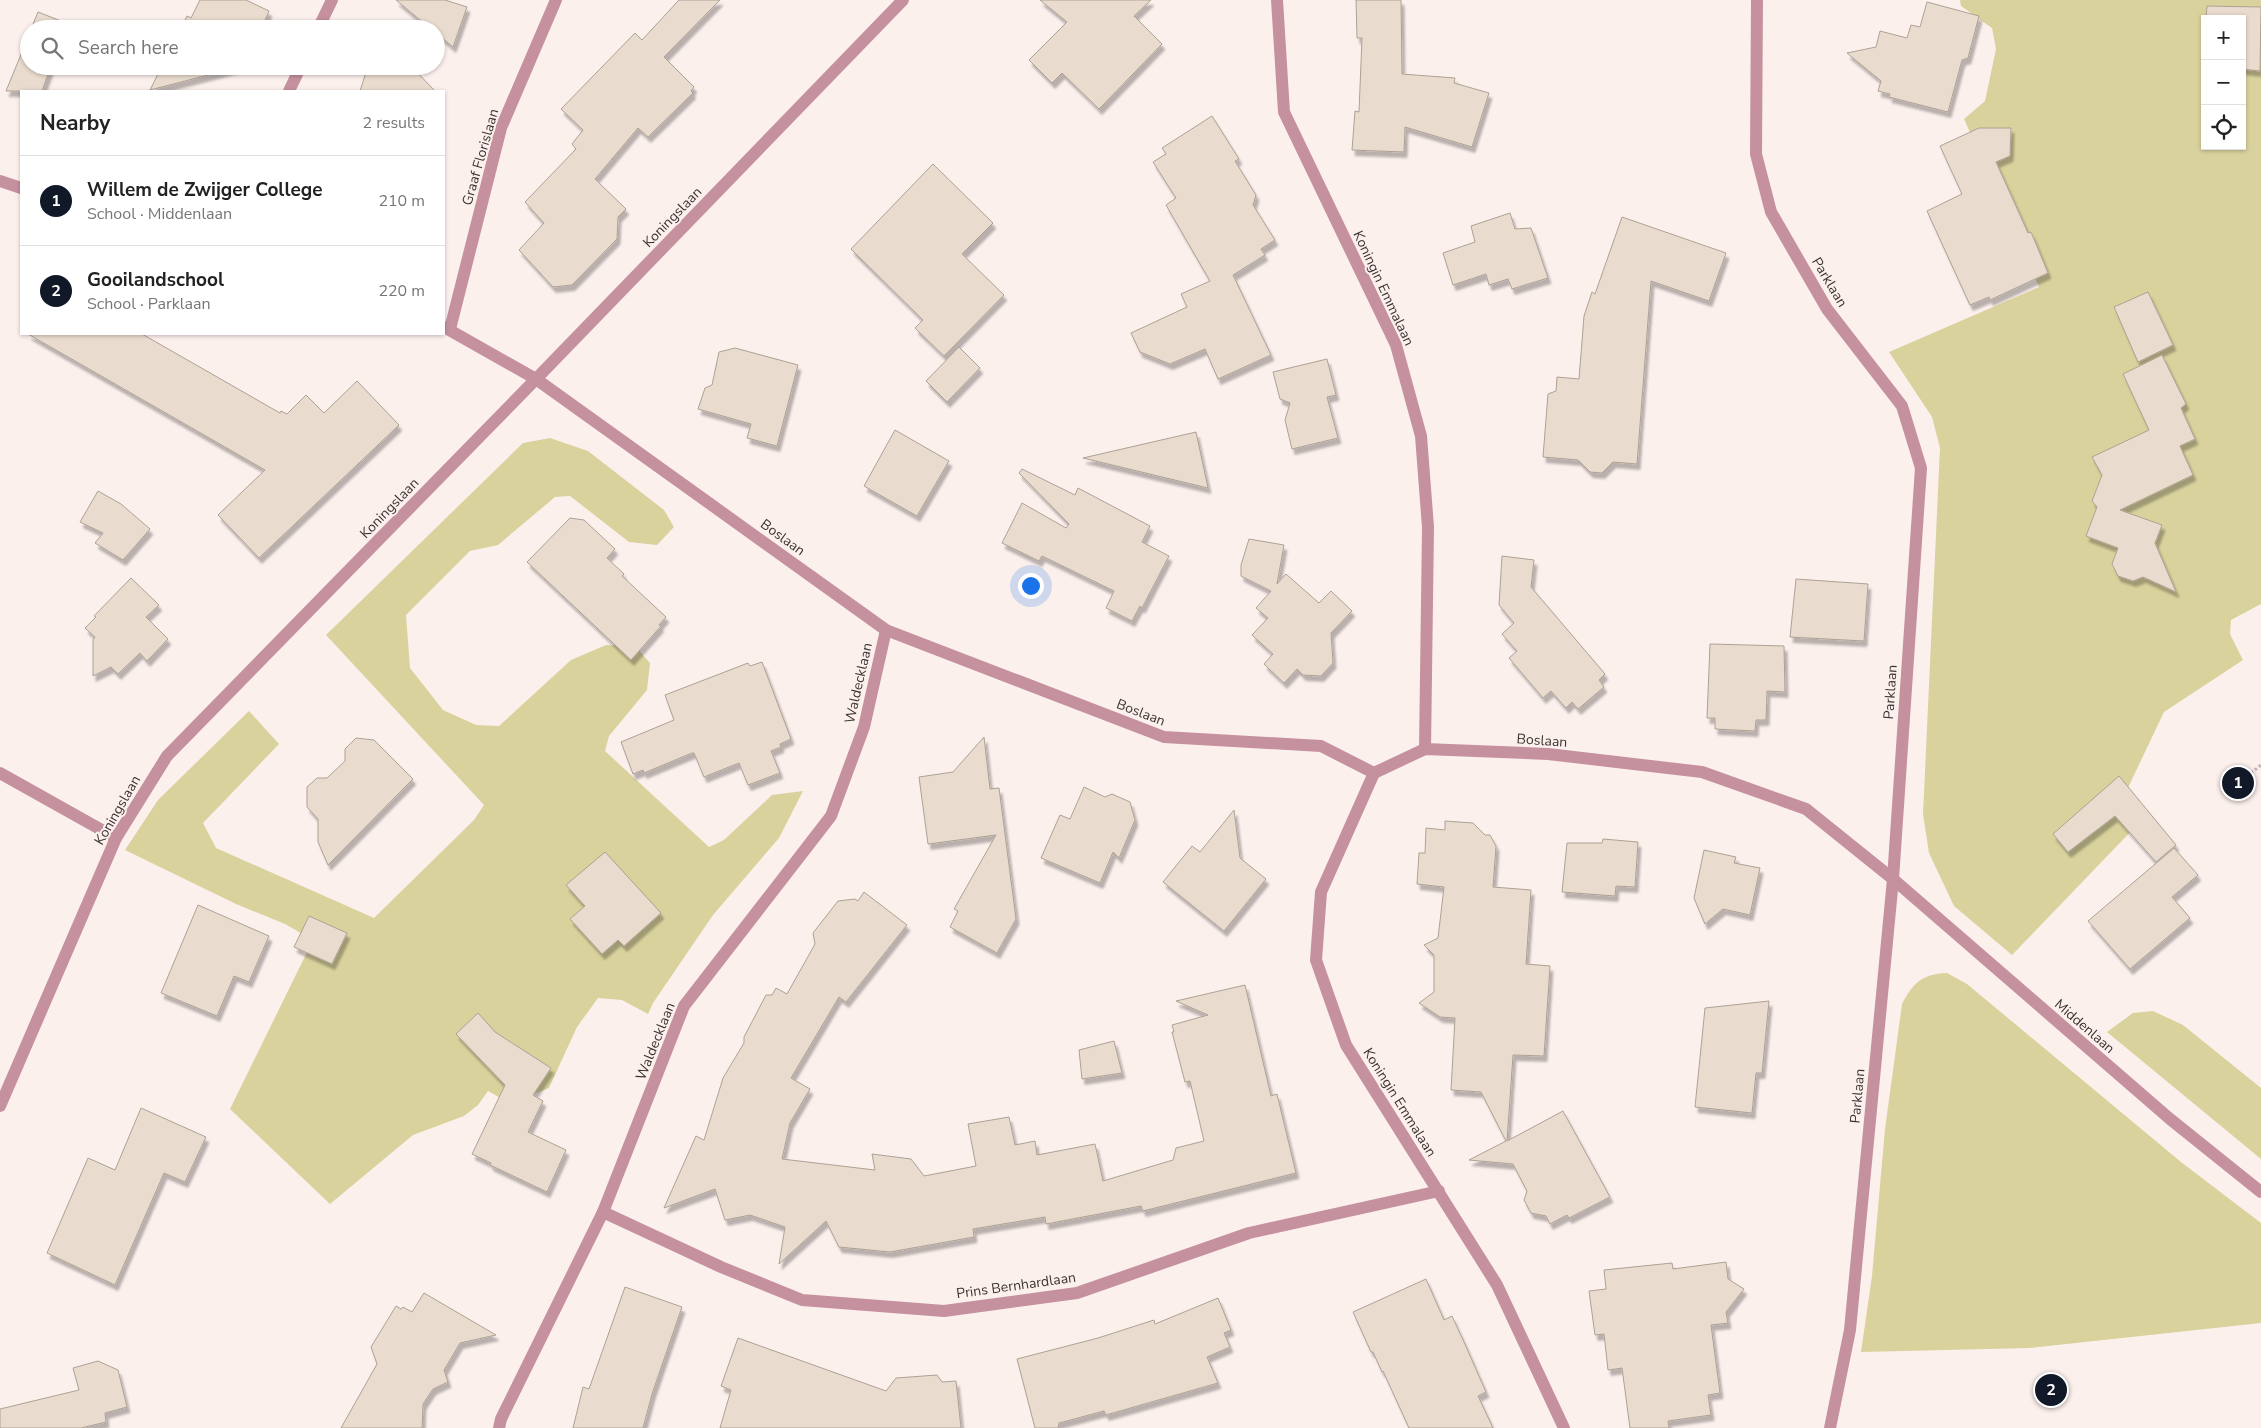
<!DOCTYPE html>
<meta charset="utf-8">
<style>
body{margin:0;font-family:"Nunito Sans",sans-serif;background:#f2f2f2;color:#222}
.controls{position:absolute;right:15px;top:15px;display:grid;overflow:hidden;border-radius:0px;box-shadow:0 1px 4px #0004}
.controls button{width:45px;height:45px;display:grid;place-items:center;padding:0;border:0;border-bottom:1px solid #e0e0e0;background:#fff;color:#222;font:25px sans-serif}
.you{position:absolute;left:1030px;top:585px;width:18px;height:18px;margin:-12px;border:4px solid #fff;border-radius:50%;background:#1a73e8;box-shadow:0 0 0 8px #1a73e833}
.badge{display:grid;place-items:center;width:32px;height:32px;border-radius:50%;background:#111827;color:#fff;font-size:16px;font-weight:700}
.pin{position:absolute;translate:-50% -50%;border:2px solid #fff;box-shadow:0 1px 5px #0006}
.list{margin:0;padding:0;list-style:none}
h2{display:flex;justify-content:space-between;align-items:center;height:65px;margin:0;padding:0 20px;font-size:21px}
h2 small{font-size:16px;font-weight:400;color:#767676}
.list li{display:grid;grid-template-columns:32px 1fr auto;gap:15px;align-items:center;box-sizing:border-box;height:90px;padding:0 20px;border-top:1px solid #e0e0e0}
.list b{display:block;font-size:19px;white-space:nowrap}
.list p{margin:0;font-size:16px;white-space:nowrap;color:#767676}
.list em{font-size:16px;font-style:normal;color:#767676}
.icon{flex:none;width:28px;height:28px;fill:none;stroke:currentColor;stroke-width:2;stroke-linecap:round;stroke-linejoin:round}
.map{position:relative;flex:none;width:2261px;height:1428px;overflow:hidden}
.search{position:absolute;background:#fff;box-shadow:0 1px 4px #0004;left:20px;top:20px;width:425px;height:55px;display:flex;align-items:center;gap:12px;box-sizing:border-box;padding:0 18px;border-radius:28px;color:#767676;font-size:19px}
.panel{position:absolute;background:#fff;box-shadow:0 1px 4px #0004;left:20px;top:90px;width:425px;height:245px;border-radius:0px}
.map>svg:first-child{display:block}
</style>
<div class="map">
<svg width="2261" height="1428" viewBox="0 0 2261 1428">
<defs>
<filter id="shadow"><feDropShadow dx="3" dy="5.5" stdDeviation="1" flood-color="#0004"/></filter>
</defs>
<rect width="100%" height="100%" fill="#fcf0ed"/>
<g fill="#d9d29d" fill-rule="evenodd">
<path d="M1960 0H2261V604L2231 620 2230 634 2243 660 2164 712 2125 794 2139 823 2012 955 1954 906 1929 853 1923 814 1940 448 1932 417 1889 352 2039 287 1964 119 1985 101 1996 49 1992 28 1961 6ZM2205 19H2242V146H2205Z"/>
<polygon points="550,438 588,451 664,510 674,527 657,545 629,542 570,496 555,497 498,545 470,551 406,615 410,668 443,710 476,725 499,726 571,660 606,645 635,646 650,663 647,690 609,736 605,751 709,847 724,840 772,795 803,791 779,838 713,915 653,1003 648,1014 622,1000 598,998 577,1027 549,1088 524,1098 520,1109 488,1091 478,1105 464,1116 413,1135 330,1204 230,1109 313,940 285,924 236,904 125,850 158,800 249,711 279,744 203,823 216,848 374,918 474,820 484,805 326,635 523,443"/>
<path d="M1947 973 1967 984 2181 1162 2261 1223V1323L2030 1348 1861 1352 1872 1276 1885 1129 1902 1004C1913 983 1922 974 1947 973Z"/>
<polygon points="2153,1011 2183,1025 2261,1088 2261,1159 2107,1032 2133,1013"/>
</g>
<g fill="#e9dcce" stroke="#ada194" filter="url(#shadow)">
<polygon points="200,0 246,0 269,11 261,29 181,29 187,16 191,18"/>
<polygon points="396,0 445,0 467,7 453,47 436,33 436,29 431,29"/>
<polygon points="679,0 720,0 664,57 694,87 691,91 693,93 648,137 638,128 595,179 626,209 618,217 617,239 572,285 553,287 519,250 544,223 525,202 576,149 572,144 583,130 561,109 635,33 642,40"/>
<polygon points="1040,0 1151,0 1134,16 1162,44 1099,109 1062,73 1052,83 1029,60 1067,22"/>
<polygon points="1356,0 1401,0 1402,74 1455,78 1454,83 1489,93 1472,147 1405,127 1404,152 1352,150 1355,111 1359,112 1362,38 1357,38"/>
<polygon points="1927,2 1979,16 1968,58 1962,60 1948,112 1889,97 1890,94 1878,91 1881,81 1847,53 1876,47 1880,31 1907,38 1911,25 1920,27"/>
<polygon points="2207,6 2261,7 2260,71 2242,69 2242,19 2206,19"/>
<polygon points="38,12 66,23 64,29 31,29"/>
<polygon points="29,35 29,66 51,66 42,91 6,91"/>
<polygon points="162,66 243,66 150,90"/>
<polygon points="368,66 411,66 435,91 360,91"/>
<polygon points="1212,116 1239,159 1235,161 1256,195 1253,205 1275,240 1261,249 1265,255 1233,275 1271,355 1218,379 1205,349 1170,364 1140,352 1131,333 1187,307 1181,294 1210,281 1166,205 1176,198 1153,162 1166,154 1162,148"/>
<polygon points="1979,128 2011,128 2010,156 1996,162 2028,233 2031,232 2048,273 1990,300 1989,297 1970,305 1927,211 1962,194 1940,146"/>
<polygon points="933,164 993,223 962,254 1004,295 944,356 915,328 923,320 851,249"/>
<polygon points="1510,213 1515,229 1531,228 1548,278 1512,289 1508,279 1489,285 1486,274 1453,285 1443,253 1475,242 1471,226"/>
<polygon points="1622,217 1726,253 1709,301 1651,281 1637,464 1613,462 1602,473 1590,472 1578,460 1543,457 1548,394 1556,391 1557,377 1579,379 1584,316 1592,292 1595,294"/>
<polygon points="2148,292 2173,345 2138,362 2114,307"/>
<polygon points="28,334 142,334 280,413 281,411 287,414 306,395 324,413 357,381 399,425 259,558 218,515 265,470"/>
<polygon points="959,347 980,368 947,402 926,381"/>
<polygon points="735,348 798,365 777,446 747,438 751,424 698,409 705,388 712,385 719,352"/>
<polygon points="2162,355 2186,404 2181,408 2195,439 2180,446 2193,475 2120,510 2162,525 2155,543 2176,592 2143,577 2133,581 2118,576 2112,564 2118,548 2086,536 2097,507 2092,501 2102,475 2092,457 2149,430 2123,374"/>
<polygon points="1327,359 1336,395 1327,397 1338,438 1292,449 1285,420 1290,403 1280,399 1273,372"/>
<polygon points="895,430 949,461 917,516 864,486"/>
<polygon points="1196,432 1208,488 1083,458"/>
<polygon points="1022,469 1075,495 1078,488 1150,526 1142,542 1169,556 1142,608 1140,606 1132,621 1106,608 1114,591 1042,556 1039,561 1002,543 1022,503 1066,528 1069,524 1019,473"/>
<polygon points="98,491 121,504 150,529 123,560 95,543 103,533 80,522"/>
<polygon points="570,518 584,520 615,549 607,558 624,574 622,576 666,617 659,625 661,626 631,660 527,562"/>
<polygon points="1249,539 1284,545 1277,584 1286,574 1319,603 1331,591 1352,611 1331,633 1333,663 1321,676 1303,675 1297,669 1284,683 1264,664 1273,654 1252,635 1268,618 1256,608 1271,591 1241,576 1241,565"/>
<polygon points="1502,556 1534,560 1531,587 1605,674 1599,680 1604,687 1578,709 1572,702 1566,708 1551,691 1543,698 1509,658 1517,651 1502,634 1514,623 1499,605"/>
<polygon points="131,578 159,605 146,617 168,639 147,661 140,653 118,674 111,667 93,676 93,640 95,637 85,628 96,617 94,616"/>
<polygon points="1796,579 1868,584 1864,641 1790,637"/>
<polygon points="1710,644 1784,646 1785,692 1767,691 1766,720 1756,720 1755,731 1715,729 1715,718 1707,718"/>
<polygon points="762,662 791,739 780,744 781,747 771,751 780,773 748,785 739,763 704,777 694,753 692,753 644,773 643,770 633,774 621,742 674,720 665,695 748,663 750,666"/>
<polygon points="984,737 990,789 999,788 1016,919 997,953 950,927 958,911 954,909 996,835 928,844 919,777 953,772"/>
<polygon points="356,738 374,740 413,779 328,865 318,842 318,819 307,807 307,787 317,778 327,778 345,761 345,749"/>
<polygon points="2119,776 2176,845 2156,862 2115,816 2068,852 2053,834"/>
<polygon points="1084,787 1105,797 1112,794 1130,802 1135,820 1119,858 1113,852 1100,883 1041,858 1060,815 1070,819"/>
<polygon points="1234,810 1240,858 1266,879 1224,931 1163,882 1192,846 1200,852"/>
<polygon points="1445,821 1473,823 1485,835 1490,835 1496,846 1493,887 1531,890 1526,964 1550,966 1544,1056 1513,1055 1507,1141 1563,1111 1610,1197 1569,1218 1567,1215 1550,1224 1546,1216 1531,1213 1524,1200 1527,1191 1513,1164 1469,1160 1506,1141 1481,1092 1451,1090 1455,1018 1440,1017 1419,1003 1434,992 1434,955 1424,945 1438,938 1444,887 1417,884 1419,853 1425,853 1426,828 1445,830"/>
<polygon points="1603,839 1638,842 1635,887 1616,886 1615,896 1562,892 1567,843 1602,843"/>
<polygon points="2174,848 2198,875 2172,897 2190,918 2130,969 2088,921"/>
<polygon points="1704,850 1736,857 1734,863 1760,868 1750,915 1723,909 1705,924 1694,898"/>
<polygon points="605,852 661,913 624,946 618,940 602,954 570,919 585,906 566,885"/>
<polygon points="864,892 907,925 846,1002 839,997 791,1078 810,1089 790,1123 782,1159 875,1170 872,1154 911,1159 924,1176 976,1166 968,1124 1009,1117 1015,1145 1035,1141 1037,1155 1095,1144 1103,1181 1173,1160 1176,1148 1204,1141 1190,1081 1185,1082 1172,1032 1174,1032 1172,1025 1208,1015 1176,1001 1245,985 1271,1096 1277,1094 1296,1173 1143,1211 1141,1206 1046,1224 1045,1217 973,1229 974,1237 890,1252 839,1247 826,1221 779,1264 785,1227 750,1215 725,1220 715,1189 664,1208 696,1136 704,1140 723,1078 744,1043 744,1037 766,995 772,995 776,988 787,994 815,944 813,933 838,901 855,899 858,901"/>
<polygon points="198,905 269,936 249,982 234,976 217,1016 161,993"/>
<polygon points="309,916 347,933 332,964 294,947"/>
<polygon points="1769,1001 1762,1073 1756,1073 1752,1113 1695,1107 1705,1008"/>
<polygon points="478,1013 495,1032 551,1068 533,1095 543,1101 528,1132 566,1150 547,1192 490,1165 491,1163 472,1154 505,1085 456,1034"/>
<polygon points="1114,1041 1122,1073 1082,1079 1079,1050"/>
<polygon points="141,1108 206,1137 185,1182 164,1173 115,1285 47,1253 88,1158 115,1170"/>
<polygon points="1726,1262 1728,1279 1744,1289 1726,1312 1728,1323 1711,1325 1720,1393 1708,1395 1711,1415 1668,1421 1669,1428 1630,1428 1622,1368 1608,1370 1604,1334 1595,1335 1589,1291 1606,1289 1604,1270 1672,1263 1673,1269"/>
<polygon points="1426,1279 1444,1320 1452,1316 1464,1342 1486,1392 1478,1396 1493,1428 1409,1428 1383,1371 1382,1372 1373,1352 1371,1352 1353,1312"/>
<polygon points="625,1287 682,1307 652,1394 643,1428 573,1428 583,1387 589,1389"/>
<polygon points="424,1293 496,1335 460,1343 444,1370 448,1382 433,1389 423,1404 422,1428 341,1428 377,1364 371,1347 396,1306 401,1309 403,1307 412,1312"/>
<polygon points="1218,1298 1231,1330 1224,1333 1230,1347 1207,1357 1218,1383 1106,1415 1104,1411 1059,1423 1058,1428 1035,1428 1017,1359 1098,1338 1154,1320 1155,1324"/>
<polygon points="738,1338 886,1391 896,1378 937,1375 942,1382 956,1381 961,1428 720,1428 731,1390 721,1386"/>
<polygon points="98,1361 118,1370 127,1407 105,1413 106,1422 81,1428 0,1428 0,1409 79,1390 73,1368"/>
</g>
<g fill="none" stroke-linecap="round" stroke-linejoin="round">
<polyline stroke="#bbb0ae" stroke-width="3" stroke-dasharray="2.5 2.5" stroke-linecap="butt" points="2251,773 2261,765"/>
<g stroke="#c6919f" stroke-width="12">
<polyline points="1277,0 1284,112 1396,345 1421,436 1428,527 1425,749"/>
<polyline points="1757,0 1756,154 1771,212 1827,309 1902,406 1921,468 1893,879 1850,1330 1830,1428"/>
<polyline points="318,29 332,0"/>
<polyline points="289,91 301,66"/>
<polyline points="0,181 21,188"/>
<polyline points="444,327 536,379 886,630 1164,737 1321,746 1374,773"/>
<polyline points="450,329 501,128 556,0"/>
<polyline points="0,773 116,838"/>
<polyline points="1374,773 1425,749 1548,754 1702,772 1806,809 1893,879 2170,1119 2261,1192"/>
<polyline points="1374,773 1321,892 1316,960 1346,1045 1497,1285 1564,1428"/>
<polyline points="0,1106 116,838 167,756 536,379 903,0"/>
<polyline points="603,1212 721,1267 802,1300 944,1311 1077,1293 1249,1233 1439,1191"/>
<polyline points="499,1428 501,1419 603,1212 684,1006 831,816 864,727 886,630"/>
</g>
</g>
<g text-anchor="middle" stroke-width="4" stroke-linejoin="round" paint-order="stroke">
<g font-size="14" fill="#3c3432" stroke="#fcf0ed">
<text transform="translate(480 157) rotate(-74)" y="5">Graaf Florislaan</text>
<text transform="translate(672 217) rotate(-46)" y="5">Koningslaan</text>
<text transform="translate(1830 282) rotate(59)" y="5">Parklaan</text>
<text transform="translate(1384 288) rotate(65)" y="5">Koningin Emmalaan</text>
<text transform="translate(389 508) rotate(-46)" y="5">Koningslaan</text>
<text transform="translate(783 537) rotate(36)" y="5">Boslaan</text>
<text transform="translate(858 683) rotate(-77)" y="5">Waldecklaan</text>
<text transform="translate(1890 692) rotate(-86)" y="5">Parklaan</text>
<text transform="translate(1141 712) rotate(21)" y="5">Boslaan</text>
<text transform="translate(1542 740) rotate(4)" y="5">Boslaan</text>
<text transform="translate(117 810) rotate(-60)" y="5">Koningslaan</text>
<text transform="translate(2085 1026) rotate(41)" y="5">Middenlaan</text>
<text transform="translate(655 1041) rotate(-68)" y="5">Waldecklaan</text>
<text transform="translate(1857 1096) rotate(-85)" y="5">Parklaan</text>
<text transform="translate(1400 1102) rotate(58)" y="5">Koningin Emmalaan</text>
<text transform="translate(1016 1285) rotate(-8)" y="5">Prins Bernhardlaan</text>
</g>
</g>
</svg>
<div class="controls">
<button>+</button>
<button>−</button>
<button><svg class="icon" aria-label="locate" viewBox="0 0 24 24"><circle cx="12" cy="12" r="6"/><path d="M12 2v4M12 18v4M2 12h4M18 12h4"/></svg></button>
</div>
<div class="you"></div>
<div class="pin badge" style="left:2238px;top:783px">1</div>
<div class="pin badge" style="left:2051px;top:1390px">2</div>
<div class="search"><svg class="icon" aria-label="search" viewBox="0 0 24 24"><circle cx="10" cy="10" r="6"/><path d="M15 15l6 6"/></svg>Search here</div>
<section class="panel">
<h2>Nearby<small>2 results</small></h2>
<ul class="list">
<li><span class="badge">1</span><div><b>Willem de Zwijger College</b><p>School · Middenlaan</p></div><em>210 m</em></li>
<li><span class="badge">2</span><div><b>Gooilandschool</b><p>School · Parklaan</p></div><em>220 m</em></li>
</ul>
</section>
</div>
